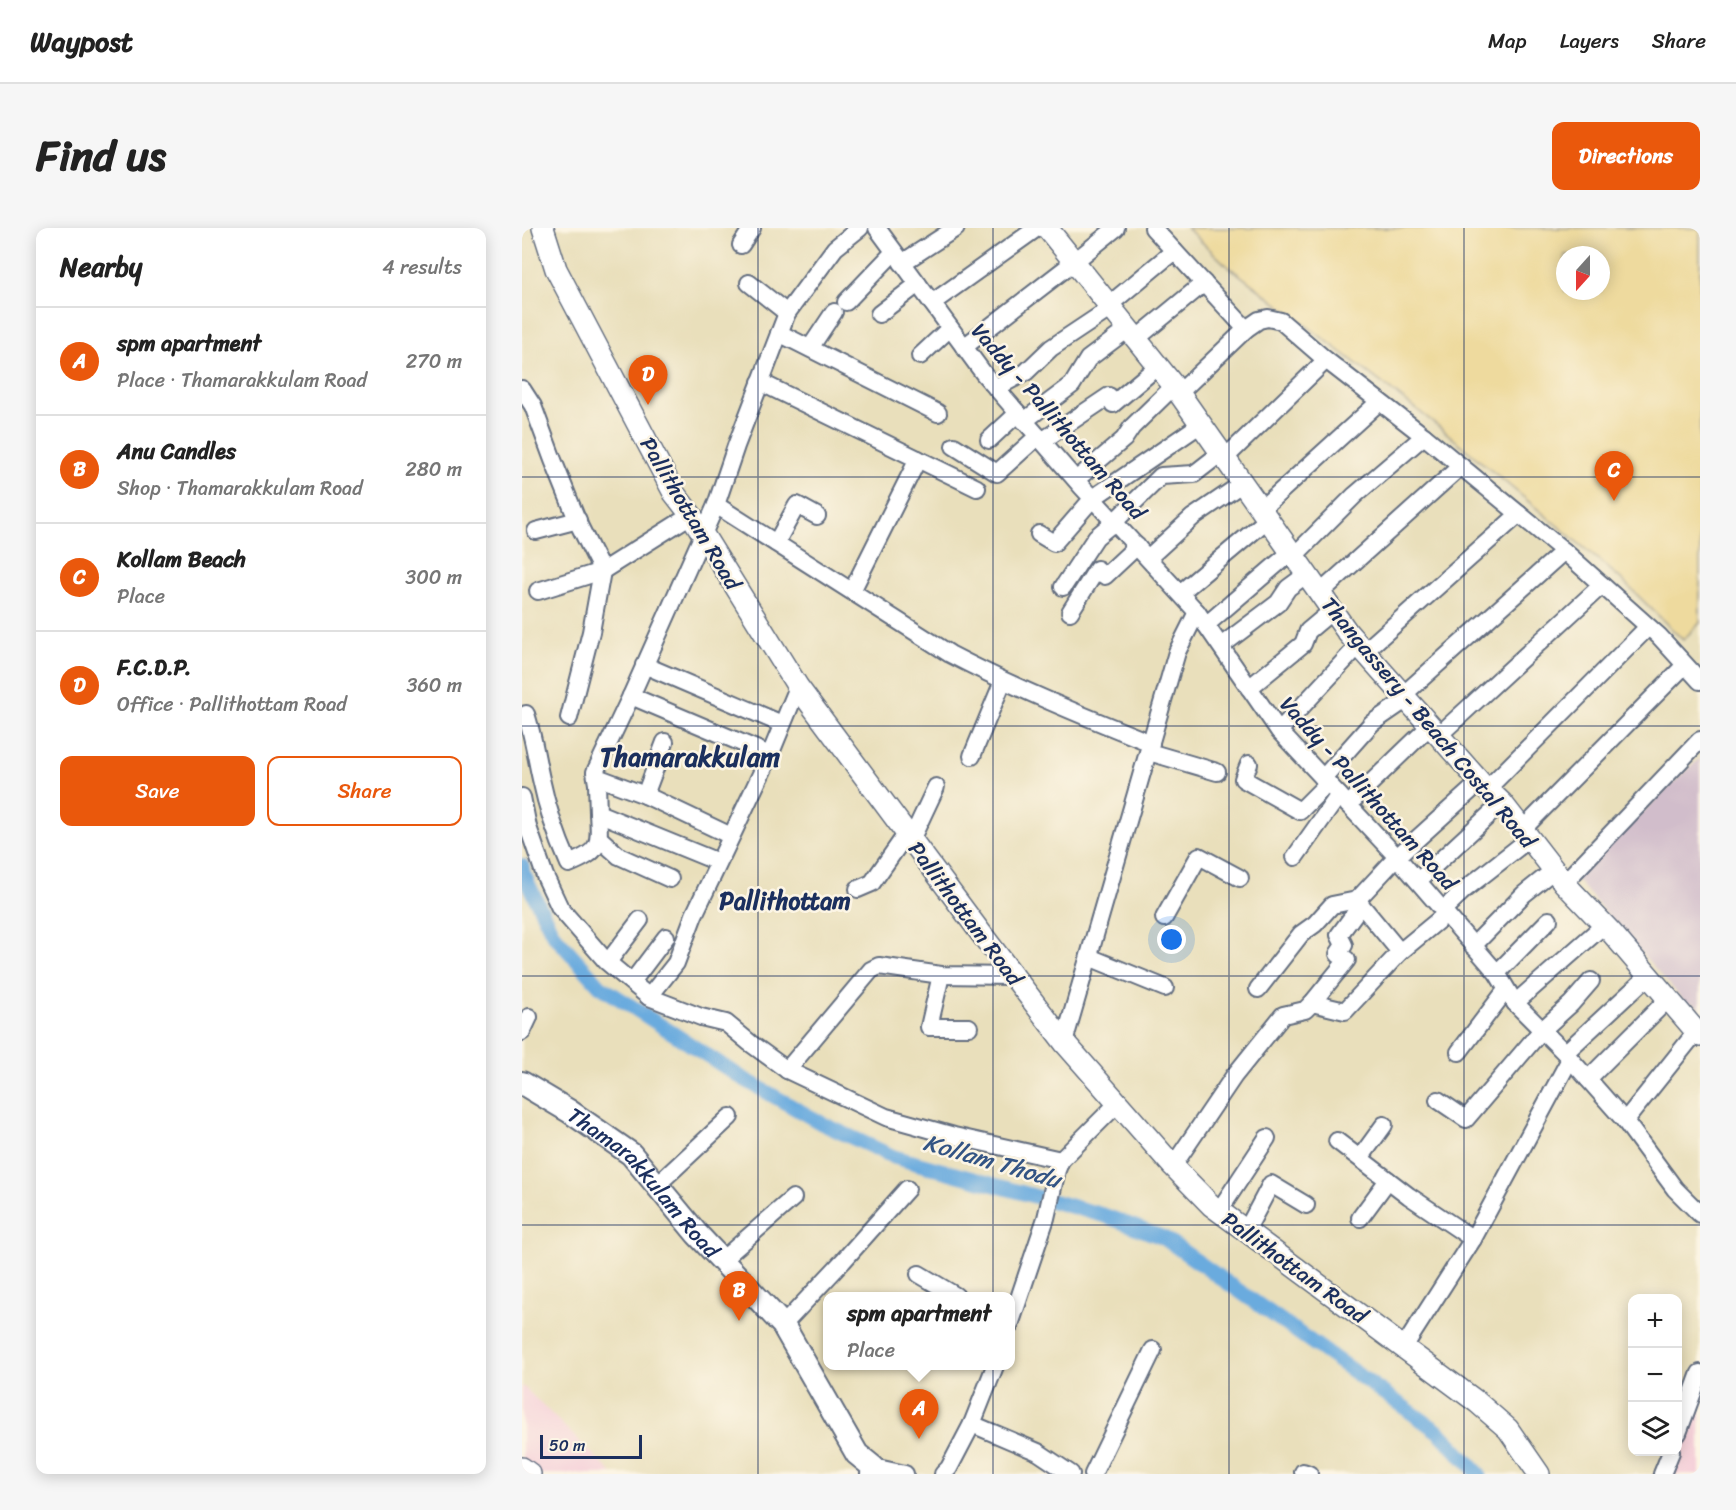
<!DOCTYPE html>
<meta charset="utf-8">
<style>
body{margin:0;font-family:Sriracha,sans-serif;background:#f6f6f6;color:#222}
.controls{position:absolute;right:18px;bottom:18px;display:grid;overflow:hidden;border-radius:12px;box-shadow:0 3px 15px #0003}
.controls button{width:54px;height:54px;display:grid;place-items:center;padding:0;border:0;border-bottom:2px solid #e0e0e0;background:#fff;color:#222;font:30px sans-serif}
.compass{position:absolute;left:1034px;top:18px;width:54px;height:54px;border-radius:50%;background:#fff;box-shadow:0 3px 15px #0003;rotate:201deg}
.scale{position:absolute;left:18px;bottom:15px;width:102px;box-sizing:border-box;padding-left:6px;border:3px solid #1b2f5e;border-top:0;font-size:16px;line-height:21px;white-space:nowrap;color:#1b2f5e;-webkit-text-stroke:4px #fcf5e5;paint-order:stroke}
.you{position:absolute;left:650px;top:712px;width:21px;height:21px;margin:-15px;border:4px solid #fff;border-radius:50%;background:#1a73e8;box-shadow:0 0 0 9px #1a73e833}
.badge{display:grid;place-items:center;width:39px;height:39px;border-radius:50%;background:#ea580c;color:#fff;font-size:20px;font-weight:700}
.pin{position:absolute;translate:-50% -50px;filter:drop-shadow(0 2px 3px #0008)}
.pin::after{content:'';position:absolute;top:32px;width:21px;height:18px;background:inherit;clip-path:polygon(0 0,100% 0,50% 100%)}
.popup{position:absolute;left:301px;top:1064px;width:192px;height:78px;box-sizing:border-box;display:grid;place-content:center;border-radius:12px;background:#fff;filter:drop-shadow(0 2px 4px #0005);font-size:20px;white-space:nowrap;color:#767676}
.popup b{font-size:22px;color:#222}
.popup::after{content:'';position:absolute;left:50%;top:100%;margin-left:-12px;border:12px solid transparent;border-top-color:#fff}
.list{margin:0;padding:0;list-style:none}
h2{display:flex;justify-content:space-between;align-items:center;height:78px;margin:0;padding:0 24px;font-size:26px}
h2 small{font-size:20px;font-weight:400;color:#767676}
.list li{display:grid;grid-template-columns:39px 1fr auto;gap:18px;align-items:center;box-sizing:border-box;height:108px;padding:0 24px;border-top:2px solid #e0e0e0}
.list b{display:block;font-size:22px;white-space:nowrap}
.list p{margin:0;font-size:20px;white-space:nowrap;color:#767676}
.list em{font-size:20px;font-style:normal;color:#767676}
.actions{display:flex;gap:12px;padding:18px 24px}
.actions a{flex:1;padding:14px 0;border:2px solid #ea580c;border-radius:12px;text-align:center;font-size:21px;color:#ea580c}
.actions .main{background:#ea580c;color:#fff}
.icon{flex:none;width:33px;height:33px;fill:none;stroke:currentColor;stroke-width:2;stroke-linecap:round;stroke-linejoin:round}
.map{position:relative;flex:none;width:1178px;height:1246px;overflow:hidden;border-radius:12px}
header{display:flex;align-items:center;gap:36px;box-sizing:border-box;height:84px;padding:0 30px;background:#fff;border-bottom:2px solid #e0e0e0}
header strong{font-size:28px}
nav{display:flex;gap:33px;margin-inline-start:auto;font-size:21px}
.intro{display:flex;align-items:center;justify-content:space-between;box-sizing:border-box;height:144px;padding:0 36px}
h1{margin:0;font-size:42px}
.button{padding:15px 27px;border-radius:12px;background:#ea580c;color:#fff;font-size:21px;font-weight:700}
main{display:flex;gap:36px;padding:0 36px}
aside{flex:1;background:#fff;border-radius:12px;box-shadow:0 3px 15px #0003}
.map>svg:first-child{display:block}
</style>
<header>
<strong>Waypost</strong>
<nav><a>Map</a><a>Layers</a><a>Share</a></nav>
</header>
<div class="intro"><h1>Find us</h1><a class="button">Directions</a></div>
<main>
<aside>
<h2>Nearby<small>4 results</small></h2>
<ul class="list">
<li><span class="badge">A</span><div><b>spm apartment</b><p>Place · Thamarakkulam Road</p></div><em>270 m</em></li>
<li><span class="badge">B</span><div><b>Anu Candles</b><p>Shop · Thamarakkulam Road</p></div><em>280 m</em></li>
<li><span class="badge">C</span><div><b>Kollam Beach</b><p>Place</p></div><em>300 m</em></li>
<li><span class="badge">D</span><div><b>F.C.D.P.</b><p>Office · Pallithottam Road</p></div><em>360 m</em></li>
</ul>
<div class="actions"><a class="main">Save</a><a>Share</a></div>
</aside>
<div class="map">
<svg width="1178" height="1246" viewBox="0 0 1178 1246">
<rect width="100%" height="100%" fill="#fcf5e5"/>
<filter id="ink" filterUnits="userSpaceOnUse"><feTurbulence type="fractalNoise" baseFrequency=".0167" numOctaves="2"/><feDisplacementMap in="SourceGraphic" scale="12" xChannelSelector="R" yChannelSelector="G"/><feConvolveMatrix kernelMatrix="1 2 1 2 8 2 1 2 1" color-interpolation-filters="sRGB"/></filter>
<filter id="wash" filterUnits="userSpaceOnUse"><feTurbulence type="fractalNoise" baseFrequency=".008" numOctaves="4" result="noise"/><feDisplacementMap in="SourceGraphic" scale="24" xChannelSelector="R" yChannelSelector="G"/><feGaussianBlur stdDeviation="1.35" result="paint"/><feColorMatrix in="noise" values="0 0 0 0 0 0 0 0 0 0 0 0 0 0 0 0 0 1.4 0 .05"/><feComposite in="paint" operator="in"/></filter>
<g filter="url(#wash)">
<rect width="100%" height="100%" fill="#e9dfbb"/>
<g fill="#f5cfd9">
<polygon points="0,1158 4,1161 91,1246 0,1246"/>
<polygon points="1175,1172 1178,1174 1178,1246 1145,1246"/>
</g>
<polygon fill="#d1bdcb" points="1178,530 1178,781 1172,775 1164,775 1052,649"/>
<path fill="#eeda9e" stroke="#84847e" stroke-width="1.5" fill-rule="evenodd" d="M665 0H1178V395L1161 412 1098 350 915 197 702 35ZM1043 27H1079V63H1043Z"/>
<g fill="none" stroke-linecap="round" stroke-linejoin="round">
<polyline stroke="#6aabde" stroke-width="15" points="0,638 1,645 31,706 78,758 220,850 299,895 372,929 584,988 642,1010 917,1204 957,1246"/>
</g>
</g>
<g filter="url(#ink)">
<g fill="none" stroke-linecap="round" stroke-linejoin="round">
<g stroke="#636d7f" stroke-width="20">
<g id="minor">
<polyline points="355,0 462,146 559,258 675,384 757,503 875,629 975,745 993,775 1043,825 1103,893 1153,961 1178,986"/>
<polyline points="631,0 724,101"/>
<polyline points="219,17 230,0"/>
<polyline points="380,35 434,0"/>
<polyline points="227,55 265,85"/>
<polyline points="324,74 372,24"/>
<polyline points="410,75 515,0"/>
<polyline points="587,77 652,23"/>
<polyline points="357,86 396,56"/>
<polyline points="257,105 416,185"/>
<polyline points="614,111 682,55"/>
<polyline points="442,119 552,34 594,0"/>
<polyline points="288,120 312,84"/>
<polyline points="398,128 428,100"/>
<polyline points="238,154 455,260"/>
<polyline points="474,160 504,144 529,120 589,80"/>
<polyline points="0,161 11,178 31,232 58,299 80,343 69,404 47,490"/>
<polyline points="657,165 724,101 737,92 746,90 759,93 804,132 902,208 1042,323 1137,408 1178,453"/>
<polyline points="502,193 550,157 566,131 606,101"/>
<polyline points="467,212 496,185"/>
<polyline points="520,213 587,168 591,176 636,138"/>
<polyline points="432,218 475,245 516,208"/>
<polyline points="703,230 804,132"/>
<polyline points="555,251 602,211 610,199 652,158"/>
<path d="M194 277 428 426C493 460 561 488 629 515"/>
<polyline points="739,281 857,174"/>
<polyline points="14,303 56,292"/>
<polyline points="517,306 532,315 571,270 679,196"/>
<polyline points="254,315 275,277 295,288"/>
<polyline points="772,328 833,267 902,208"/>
<polyline points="626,330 671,289 721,255"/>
<polyline points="541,359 574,309 592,294 639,248 672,246 699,225"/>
<polyline points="16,363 80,343 169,287"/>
<polyline points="330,363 396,231"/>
<polyline points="658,365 746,291"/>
<polyline points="798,365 939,238"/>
<polyline points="548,384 575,341 583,348 615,318"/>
<polyline points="684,397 769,324"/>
<polyline points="699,418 756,375 766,360 785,346"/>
<polyline points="843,423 997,286"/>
<polyline points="122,437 260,496"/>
<polyline points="727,460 781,416 786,403 811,382"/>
<polyline points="881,467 1042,323"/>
<polyline points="109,468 248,527"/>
<path d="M4 486C11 507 14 529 19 551 25 580 35 609 47 636 79 623 78 617 76 585"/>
<polyline points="757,503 837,417"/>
<polyline points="917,507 1080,357"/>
<polyline points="627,524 695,544"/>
<polyline points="450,528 481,453"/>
<polyline points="727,536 721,551 778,583 806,555"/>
<polyline points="75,549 123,567 209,608"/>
<polyline points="801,550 850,495 885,471"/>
<polyline points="965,561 1126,399"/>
<polyline points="123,567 143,514"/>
<polyline points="0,569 6,599 23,648 38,680 84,733 127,769 179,789 204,795 228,815 265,842 364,889 432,908 539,932"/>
<polyline points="826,577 909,497"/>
<polyline points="1000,602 1163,437"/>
<polyline points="77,610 97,628 148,651"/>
<polyline points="389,612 414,559"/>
<polyline points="773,629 817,567"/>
<polyline points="196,634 76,585 75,556 73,544 109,468 194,277 214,218 265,85 313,20 338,0"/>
<polyline points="896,653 980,575"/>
<polyline points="1042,655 1178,512"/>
<polyline points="336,661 350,655 385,605"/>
<polyline points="835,672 875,629 958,554"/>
<polyline points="921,682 942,662 1007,611"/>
<polyline points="642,690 677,628 718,650"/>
<polyline points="951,718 1002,666 1032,642"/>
<polyline points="567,729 643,760"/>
<polyline points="86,734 118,692"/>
<polyline points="975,745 1027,692"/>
<polyline points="419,747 407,799 447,799"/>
<polyline points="110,754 144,709"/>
<polyline points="736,761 779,706 793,696 810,677 835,672 878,724"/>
<polyline points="127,769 154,735 172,687 248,527 276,459"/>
<polyline points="790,775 825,732 816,726 822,717 817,707 839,677"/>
<polyline points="993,775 1082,697"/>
<polyline points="0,804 7,789"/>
<polyline points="542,814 655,424 675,384"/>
<polyline points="937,824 984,762"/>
<polyline points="1043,825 1126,748"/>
<polyline points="265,842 349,742 357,738 419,747 490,748"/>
<polyline points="1066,851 1146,771"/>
<polyline points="916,872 944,891 1019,803 1049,776 1069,753"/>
<polyline points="1103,893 1174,804"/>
<polyline points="815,913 887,968 951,1011"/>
<polyline points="838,930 862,897"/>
<polyline points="651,938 712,848 761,787 783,782 790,775 823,783 878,724 924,686"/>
<polyline points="135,957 208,889"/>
<polyline points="697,983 745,910"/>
<polyline points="838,990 866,952"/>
<polyline points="724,1003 749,956 784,977"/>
<polyline points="200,1032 271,970"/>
<polyline points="397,1046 434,1068"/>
<polyline points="261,1097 321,1033 385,961"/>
<polyline points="488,1097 524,990 535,942 539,932 597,874"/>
<polyline points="882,1119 951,1011 1048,831"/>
<polyline points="450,1196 516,1224 549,1246"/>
<polyline points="1156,1205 1178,1145"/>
<polyline points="351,1239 383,1246"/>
<polyline points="781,1244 787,1246"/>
<polyline points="421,1246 427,1240 450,1196 473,1138"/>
<polyline points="571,1246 631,1122"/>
<polyline points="1140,1246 1149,1224"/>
</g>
</g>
<g stroke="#636d7f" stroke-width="24">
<g id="tertiary">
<polyline points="21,0 34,41 152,265 169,287 276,459 458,704 542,814 651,938 689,977 955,1174 986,1201 1017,1246"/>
<polyline points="525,0 652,158 826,405 958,554 980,575 1042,655 1089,704 1178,808"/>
<polyline points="0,1240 8,1246"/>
</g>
</g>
<g stroke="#636d7f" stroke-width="26">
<g id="secondary">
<path id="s1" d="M0 855 47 883 109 926 175 1006 261 1097 335 1226 351 1239 350 1246"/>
</g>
</g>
<use href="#minor" stroke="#fff" stroke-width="16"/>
<use href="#tertiary" stroke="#fff" stroke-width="21"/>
<use href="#secondary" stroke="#fff" stroke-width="22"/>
</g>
</g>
<path fill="none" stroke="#1b2f5e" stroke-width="1.5" stroke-opacity="0.55" d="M236 0V1246M471 0V1246M707 0V1246M942 0V1246M0 249H1178M0 498H1178M0 748H1178M0 997H1178"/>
<g text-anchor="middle" stroke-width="5" stroke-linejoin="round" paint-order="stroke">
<g font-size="22" fill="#1b2f5e" stroke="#fcf5e5">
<text transform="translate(537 193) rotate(49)" y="8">Vaddy - Pallithottam Road</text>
<text transform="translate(169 285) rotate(59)" y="8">Pallithottam Road</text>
<text transform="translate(907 494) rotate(50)" y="8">Thangassery - Beach Costal Road</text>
<text transform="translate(847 565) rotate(48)" y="8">Vaddy - Pallithottam Road</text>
<text transform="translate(444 685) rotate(53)" y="8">Pallithottam Road</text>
<text dy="8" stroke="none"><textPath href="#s1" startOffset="159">Thamarakkulam Road</textPath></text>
<text transform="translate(773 1039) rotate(36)" y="8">Pallithottam Road</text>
</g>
<g font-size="24" font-weight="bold" fill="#1b2f5e" stroke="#fcf5e5">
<text x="263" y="681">Pallithottam</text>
</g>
<g font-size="24" font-style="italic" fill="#335484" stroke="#fcf5e5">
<text transform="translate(470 933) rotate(16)" y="8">Kollam Thodu</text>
</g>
<g font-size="26" font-weight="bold" fill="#1b2f5e" stroke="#fcf5e5">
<text x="168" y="538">Thamarakkulam</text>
</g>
</g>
</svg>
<div class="controls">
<button>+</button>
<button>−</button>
<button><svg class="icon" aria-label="layers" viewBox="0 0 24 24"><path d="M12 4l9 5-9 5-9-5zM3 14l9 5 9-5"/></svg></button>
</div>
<svg class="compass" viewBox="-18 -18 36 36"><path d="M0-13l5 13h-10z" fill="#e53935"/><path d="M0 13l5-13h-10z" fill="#767676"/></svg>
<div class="scale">50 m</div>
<div class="you"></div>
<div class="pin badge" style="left:397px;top:1211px">A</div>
<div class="popup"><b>spm apartment</b>Place</div>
<div class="pin badge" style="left:217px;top:1093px">B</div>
<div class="pin badge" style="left:1092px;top:273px">C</div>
<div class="pin badge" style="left:126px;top:177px">D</div>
</div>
</main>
